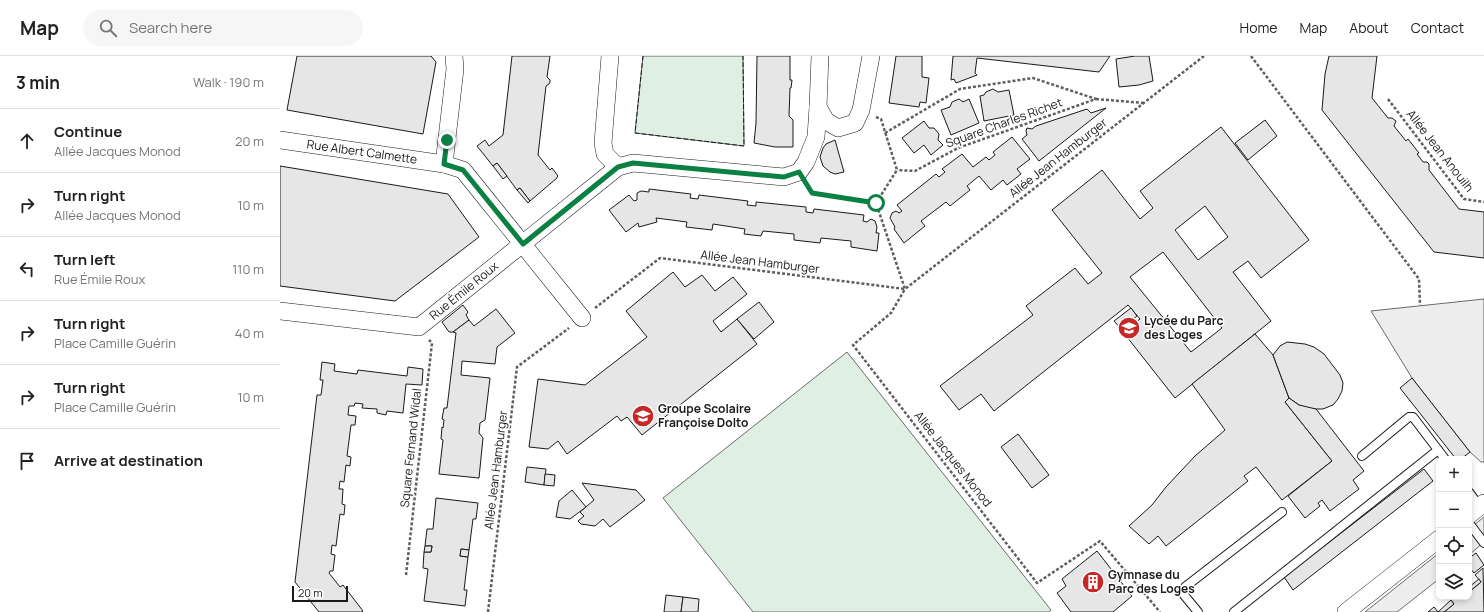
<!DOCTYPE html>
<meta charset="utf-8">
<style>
body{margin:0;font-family:Manrope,sans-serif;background:#f6f6f6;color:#222}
.controls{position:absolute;right:12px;bottom:12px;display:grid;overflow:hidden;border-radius:8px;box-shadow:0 2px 6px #0003}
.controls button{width:36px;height:36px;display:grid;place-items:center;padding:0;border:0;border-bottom:1px solid #e0e0e0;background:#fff;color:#222;font:20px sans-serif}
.scale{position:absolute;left:12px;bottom:10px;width:56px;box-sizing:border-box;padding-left:4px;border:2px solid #1a1a1a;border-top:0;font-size:11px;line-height:14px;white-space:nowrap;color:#1a1a1a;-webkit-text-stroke:3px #fff;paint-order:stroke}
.stop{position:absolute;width:12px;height:12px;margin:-9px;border:3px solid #0b8043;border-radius:50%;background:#fff}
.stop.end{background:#0b8043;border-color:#fff;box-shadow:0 1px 4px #0008}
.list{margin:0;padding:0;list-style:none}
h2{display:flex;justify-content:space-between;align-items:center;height:52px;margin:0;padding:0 16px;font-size:17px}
h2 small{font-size:13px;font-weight:400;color:#767676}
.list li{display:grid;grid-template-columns:26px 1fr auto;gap:12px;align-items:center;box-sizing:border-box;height:64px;padding:0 16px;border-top:1px solid #e0e0e0}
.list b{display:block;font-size:15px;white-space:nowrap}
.list p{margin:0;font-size:13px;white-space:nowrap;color:#767676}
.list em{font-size:13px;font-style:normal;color:#767676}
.icon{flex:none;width:22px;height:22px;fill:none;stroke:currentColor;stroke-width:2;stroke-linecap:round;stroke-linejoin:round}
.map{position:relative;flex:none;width:1204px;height:556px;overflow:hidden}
header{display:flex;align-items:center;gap:24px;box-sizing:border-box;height:56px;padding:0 20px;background:#fff;border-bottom:1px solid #e0e0e0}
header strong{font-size:19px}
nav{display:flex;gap:22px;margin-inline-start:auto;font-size:14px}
.search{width:280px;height:36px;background:#f6f6f6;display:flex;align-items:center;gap:10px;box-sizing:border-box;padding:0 14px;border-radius:22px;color:#767676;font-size:15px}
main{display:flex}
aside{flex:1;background:#fff}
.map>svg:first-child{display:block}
</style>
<header>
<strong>Map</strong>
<div class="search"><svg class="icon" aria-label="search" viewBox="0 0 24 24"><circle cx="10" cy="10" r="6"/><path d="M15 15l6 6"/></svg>Search here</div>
<nav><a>Home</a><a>Map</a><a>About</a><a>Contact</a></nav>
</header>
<main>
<aside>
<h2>3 min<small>Walk · 190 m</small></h2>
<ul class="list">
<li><svg class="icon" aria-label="ahead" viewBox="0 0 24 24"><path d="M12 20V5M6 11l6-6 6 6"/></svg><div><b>Continue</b><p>Allée Jacques Monod</p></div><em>20 m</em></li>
<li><svg class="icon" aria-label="right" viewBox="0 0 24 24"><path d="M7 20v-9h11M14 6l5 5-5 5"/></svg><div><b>Turn right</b><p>Allée Jacques Monod</p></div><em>10 m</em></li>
<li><svg class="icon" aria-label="left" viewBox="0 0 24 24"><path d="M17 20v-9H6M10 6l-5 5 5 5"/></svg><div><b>Turn left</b><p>Rue Émile Roux</p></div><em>110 m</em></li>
<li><svg class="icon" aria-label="right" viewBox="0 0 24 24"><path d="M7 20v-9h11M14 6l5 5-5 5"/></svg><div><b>Turn right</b><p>Place Camille Guérin</p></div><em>40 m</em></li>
<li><svg class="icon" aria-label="right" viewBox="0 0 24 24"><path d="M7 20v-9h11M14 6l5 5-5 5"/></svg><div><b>Turn right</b><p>Place Camille Guérin</p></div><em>10 m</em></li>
<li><svg class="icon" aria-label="arrive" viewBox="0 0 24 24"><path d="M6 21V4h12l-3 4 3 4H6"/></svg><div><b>Arrive at destination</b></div></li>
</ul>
</aside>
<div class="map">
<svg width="1204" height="556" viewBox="0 0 1204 556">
<rect width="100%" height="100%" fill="#fff"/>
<g fill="#e0efe3" stroke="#6a6a6a">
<polygon points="363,0 463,0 464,90 355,77"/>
<polygon points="567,296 771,554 769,556 473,556 383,442"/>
</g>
<g fill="#ededed" stroke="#6a6a6a">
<polygon points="1204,243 1204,406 1201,406 1190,396 1132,322 1091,255"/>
<polygon points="1204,461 1204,486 1189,499 1189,473"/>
<polygon points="1159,497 1159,523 1117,556 1085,556"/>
</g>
<g fill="#e6e6e6" stroke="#1a1a1a" fill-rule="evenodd">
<polygon points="17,0 151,0 156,6 143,78 7,54"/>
<polygon points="232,0 270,0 267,21 270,24 270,26 269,28 266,30 258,99 270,114 272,112 278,120 277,121 277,122 250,145 240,132 237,134 217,107 213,110 197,90 205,84 209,90 223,79"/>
<polygon points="477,0 510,0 510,24 512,24 511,32 510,32 509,60 513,64 513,91 495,91 474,87 476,67"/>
<polygon points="616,0 642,0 642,21 649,22 646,47 640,46 639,51 609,47"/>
<polygon points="673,0 830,0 819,16 697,2 695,17 697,19 676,27 674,23 671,24"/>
<polygon points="855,0 869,0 873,25 859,29 839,31 836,3"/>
<polygon points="1049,0 1097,0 1092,42 1108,62 1112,62 1116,65 1114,70 1126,85 1128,83 1139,97 1137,98 1143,106 1147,106 1149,108 1149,114 1179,153 1204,156 1204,202 1154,196 1042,54 1045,18"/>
<polygon points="713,33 718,36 729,34 734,59 704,65 700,40 704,39 706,36"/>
<polygon points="679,43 683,46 689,43 699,67 671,79 661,54 670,51 672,46"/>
<polygon points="826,52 759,105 742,83 747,79 746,75 747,72 752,73 756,70 807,53 811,57"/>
<polygon points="985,64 997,80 968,104 955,87"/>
<polygon points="644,65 649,72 654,72 659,78 658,84 663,89 651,99 644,89 634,97 622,82"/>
<path d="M941 71 1029 184 981 222 968 205 953 216 991 265 895 342 843 276 860 263 848 249 714 355 701 338 679 354 660 330 753 259 746 250 795 212 808 228 822 217 772 154 822 114 860 163 873 152 860 135ZM925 150 948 181 918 204 895 174ZM883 196 942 272 911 296 850 221Z"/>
<polygon points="732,81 750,103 737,113 741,118 727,129 723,124 711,134 699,120 687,130 690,134 670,150 666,146 641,165 645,170 624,187 614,173 615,171 610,162 612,157 616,155 619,157 622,155 617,149 656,118 659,121 665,116 662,113 682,98 693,111 706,101 709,104 715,99 713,96"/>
<polygon points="555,84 564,116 555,118 550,116 543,110 540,101 543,92 546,88"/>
<polygon points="217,107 227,120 223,123 213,110"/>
<polygon points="0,110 168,138 199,181 115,245 0,230"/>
<polygon points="240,132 250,145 248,147 237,134"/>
<polygon points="369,133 411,138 410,142 418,143 419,139 468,145 467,149 476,150 476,146 526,151 526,156 533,157 534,153 584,159 583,165 587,166 591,163 595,165 597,171 596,177 599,177 597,195 571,191 571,185 541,182 540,187 514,184 514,178 483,175 481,180 464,178 465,173 433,168 432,174 406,171 407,166 376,162 377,166 359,171 358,167 346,176 329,154 349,139 354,145 357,144 357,137 361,135 369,136"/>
<polygon points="393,216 405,231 422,219 435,235 453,221 467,238 433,265 441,276 457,263 477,288 362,379 347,361 341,365 337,360 287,398 278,385 268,393 249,391 258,323 305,329 367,281 346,255"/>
<polygon points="479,246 494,266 474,283 457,263"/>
<polygon points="183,249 188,256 186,259 189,264 173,276 169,276 162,266"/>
<polygon points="851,252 857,260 841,273 834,265"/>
<polygon points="216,253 235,277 217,291 215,308 182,305 181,319 210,322 205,364 200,367 199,377 203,382 199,422 159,418 163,384 161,383 162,371 163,372 164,364 162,363 164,352 167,352 176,277 173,276 189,264 194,270"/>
<polygon points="975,278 993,299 1009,342 1005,346 1052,405 1002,444 976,411 964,420 968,425 886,490 878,480 869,488 849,470 872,449 886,431 915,400 945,374 912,328"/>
<polygon points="1007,286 1025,288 1034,291 1044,298 1060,319 1063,327 1062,335 1058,343 1053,349 1043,353 1031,353 1019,349 1009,342 993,299 1000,290"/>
<polygon points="42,306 55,308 54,315 77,318 78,314 127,320 128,311 143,313 142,329 126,328 123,357 107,355 106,359 97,357 97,353 82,352 83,348 75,347 74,350 69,350 68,359 76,360 75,369 71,369 67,400 71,401 70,410 66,409 64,426 60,425 59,433 63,433 62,448 65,449 64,459 60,458 56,490 52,489 51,498 55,499 53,515 50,515 49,517 60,531 63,529 83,555 81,556 39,556 15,526 37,339 41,339 43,324 40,324"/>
<polygon points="1132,322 1190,396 1181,403 1176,403 1120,332"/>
<polygon points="1009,342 1019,349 1036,353 1084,415 1073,424 1079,433 1050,455 1042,444 1038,447 1040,450 1025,462 1008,440 1052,405 1005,346"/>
<polygon points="738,378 769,419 752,432 721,391"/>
<polygon points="247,411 266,413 264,429 245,426"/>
<polygon points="1144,413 1153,425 1013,534 1004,521"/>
<polygon points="265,418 275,419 274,430 264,429"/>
<polygon points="302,427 356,434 365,444 330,471 323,463 315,470 301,468 298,465 304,460 300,456 314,444"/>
<polygon points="292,434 306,451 290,463 276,461 279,445"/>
<polygon points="156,442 198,447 196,463 193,463 189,494 181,493 180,500 188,501 184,534 187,534 185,550 144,545 148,513 143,512 144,496 151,496 152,490 145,490 147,473 153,473"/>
<polygon points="145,490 152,490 151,496 144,496"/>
<polygon points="181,493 189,494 188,501 180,500"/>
<polygon points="817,495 852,540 833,556 791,556 777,537 786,530 782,523"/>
<polygon points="1196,497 1204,509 1194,517 1189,511 1189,502"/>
<polygon points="1203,512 1204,556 1164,556 1174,548 1168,541 1189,541 1189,536 1201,526 1195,519"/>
<polygon points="1199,523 1201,526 1189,536 1189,531"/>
<polygon points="386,539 403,541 401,556 384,556"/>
<polygon points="403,541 419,543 418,556 401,556"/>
<polygon points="1171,544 1174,548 1164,556 1158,556"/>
<polygon points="1154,551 1158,556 1148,556"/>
</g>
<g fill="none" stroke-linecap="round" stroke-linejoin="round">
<g stroke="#1a1a1a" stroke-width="10">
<g id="service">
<polyline points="1082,400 1129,361 1133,361 1165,403"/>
<polyline points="1189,436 1200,451"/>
<polyline points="1189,467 1204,487"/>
<polyline points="918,556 904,539 905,531 1002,456"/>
<polyline points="954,556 1158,394"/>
</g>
</g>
<g stroke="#1a1a1a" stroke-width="18">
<g id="minor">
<polyline points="330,0 323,87 325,98 338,111"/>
<polyline points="540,0 538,51 546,65 558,72 575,67 581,54 591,0"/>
<polyline points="0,84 164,108 183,114 302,262"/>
<polyline points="164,108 175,13 174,0"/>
<polyline points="0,255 139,271 338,111 353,107 504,121 519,116 526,106 536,81 538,51"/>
<polyline points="1189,459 1204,447"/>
<polyline points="1066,556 1159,483"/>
</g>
</g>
<g stroke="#5f5f5f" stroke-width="2.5" stroke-dasharray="3 2" stroke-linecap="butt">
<polyline points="971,0 1139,223 1140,249"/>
<polyline points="816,43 864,47"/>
<polyline points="1108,43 1184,143 1204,146"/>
<polyline points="605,77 680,33 753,22 816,43 678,92 635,115 617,114"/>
<polyline points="528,130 532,137 596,147 625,233 611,257 573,289 757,527 820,485 880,556"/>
<polyline points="596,147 617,114 601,63 596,61"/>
<polyline points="315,252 380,202 625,233 924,0"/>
<polyline points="126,519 152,287 149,284"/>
<polyline points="208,556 237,311 289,272"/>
</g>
<use href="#service" stroke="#fff" stroke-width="8"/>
<use href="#minor" stroke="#fff" stroke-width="17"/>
<polyline stroke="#1a1a1a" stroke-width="1" stroke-dasharray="5 2" stroke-linecap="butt" points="363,0 355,77 464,90 463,0"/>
</g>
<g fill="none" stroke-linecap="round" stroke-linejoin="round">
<polyline stroke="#0b8043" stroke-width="5" points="167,84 164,108 183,114 243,188 338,111 353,107 504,121 519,116 532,137 596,147"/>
</g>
<defs>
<g id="school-disc" transform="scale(1.15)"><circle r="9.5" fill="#c62828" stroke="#fff"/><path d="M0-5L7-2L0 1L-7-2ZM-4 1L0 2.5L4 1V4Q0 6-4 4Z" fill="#fff"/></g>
<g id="building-disc" transform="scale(1.15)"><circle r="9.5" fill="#c62828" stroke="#fff"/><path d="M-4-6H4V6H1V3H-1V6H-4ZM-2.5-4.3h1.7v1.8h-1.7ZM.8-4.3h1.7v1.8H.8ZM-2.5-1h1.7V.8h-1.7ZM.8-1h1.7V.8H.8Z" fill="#fff"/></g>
</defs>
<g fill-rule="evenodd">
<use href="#school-disc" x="849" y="272"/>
<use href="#school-disc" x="363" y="360"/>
<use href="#building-disc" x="813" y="526"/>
</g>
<g text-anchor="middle" stroke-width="3" stroke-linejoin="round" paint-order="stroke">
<g font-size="12" fill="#1a1a1a" stroke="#fff">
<text transform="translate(724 67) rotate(-20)" y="4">Square Charles Richet</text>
<text transform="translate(1160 95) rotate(52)" y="4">Allée Jean Anouilh</text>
<text transform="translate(82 96) rotate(8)" y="4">Rue Albert Calmette</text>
<text transform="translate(778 102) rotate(-38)" y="4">Allée Jean Hamburger</text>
<text transform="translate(480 206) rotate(7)" y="4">Allée Jean Hamburger</text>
<text transform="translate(184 235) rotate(-39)" y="4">Rue Émile Roux</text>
<text transform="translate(131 392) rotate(-84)" y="4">Square Fernand Widal</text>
<text transform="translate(673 403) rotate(52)" y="4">Allée Jacques Monod</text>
<text transform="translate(216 414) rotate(-83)" y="4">Allée Jean Hamburger</text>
</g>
<g font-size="12" font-weight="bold" fill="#1a1a1a" stroke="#fff" text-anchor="start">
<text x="864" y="269">Lycée du Parc<tspan x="864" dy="14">des Loges</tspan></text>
<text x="378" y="357">Groupe Scolaire<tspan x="378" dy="14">Françoise Dolto</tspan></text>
<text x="828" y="523">Gymnase du<tspan x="828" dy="14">Parc des Loges</tspan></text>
</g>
</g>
</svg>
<div class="controls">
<button>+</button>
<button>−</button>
<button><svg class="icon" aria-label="locate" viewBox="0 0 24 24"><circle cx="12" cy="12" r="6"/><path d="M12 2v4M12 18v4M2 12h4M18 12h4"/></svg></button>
<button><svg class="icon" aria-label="layers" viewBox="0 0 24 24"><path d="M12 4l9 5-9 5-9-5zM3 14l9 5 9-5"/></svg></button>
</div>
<div class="scale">20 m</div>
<div class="stop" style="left:596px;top:147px"></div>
<div class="stop end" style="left:167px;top:84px"></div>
</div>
</main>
